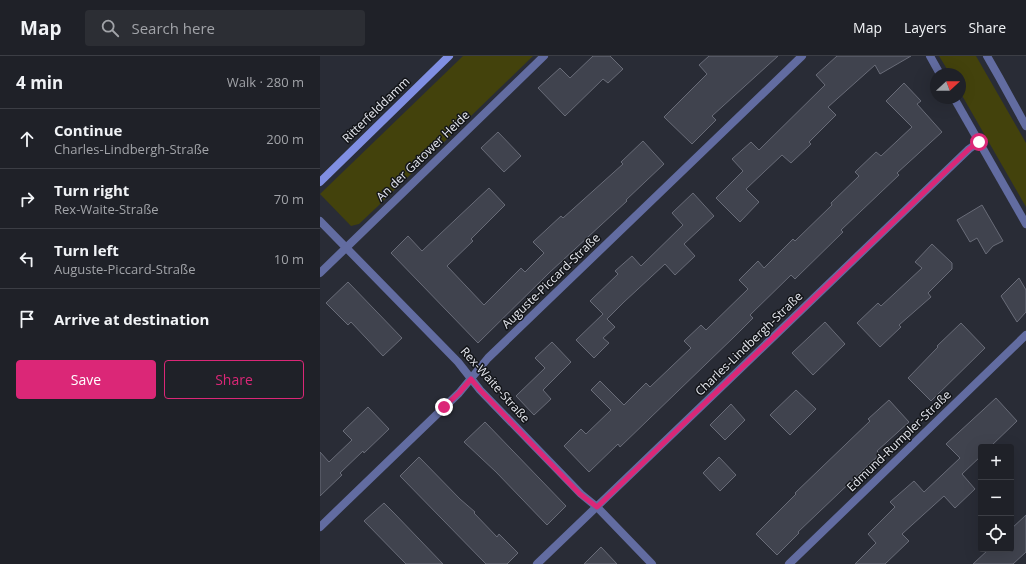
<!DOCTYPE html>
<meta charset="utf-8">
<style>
body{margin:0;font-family:"Open Sans",sans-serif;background:#2c2e34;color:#f1f3f6}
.controls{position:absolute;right:12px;bottom:12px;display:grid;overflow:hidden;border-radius:4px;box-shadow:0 4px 16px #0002}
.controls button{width:36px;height:36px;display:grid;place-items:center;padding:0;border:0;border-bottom:1px solid #3c3e45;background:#1f2128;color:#f1f3f6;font:20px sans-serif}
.compass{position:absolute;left:610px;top:12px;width:36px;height:36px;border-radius:50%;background:#1f2128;box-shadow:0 4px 16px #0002;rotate:69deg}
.stop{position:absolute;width:12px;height:12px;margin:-9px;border:3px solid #db2777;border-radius:50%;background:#fff}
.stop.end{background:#db2777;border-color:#fff;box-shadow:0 1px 4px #0008}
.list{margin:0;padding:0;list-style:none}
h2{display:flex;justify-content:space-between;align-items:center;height:52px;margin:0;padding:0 16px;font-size:17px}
h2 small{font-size:13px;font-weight:400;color:#a1a3a8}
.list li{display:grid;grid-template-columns:26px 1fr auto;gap:12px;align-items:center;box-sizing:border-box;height:60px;padding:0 16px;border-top:1px solid #3c3e45}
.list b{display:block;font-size:15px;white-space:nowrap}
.list p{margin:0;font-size:13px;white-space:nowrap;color:#a1a3a8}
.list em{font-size:13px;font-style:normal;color:#a1a3a8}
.actions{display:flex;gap:8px;padding:12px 16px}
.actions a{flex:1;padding:9px 0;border:1px solid #db2777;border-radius:4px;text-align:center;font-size:14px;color:#db2777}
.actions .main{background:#db2777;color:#fff}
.icon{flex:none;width:22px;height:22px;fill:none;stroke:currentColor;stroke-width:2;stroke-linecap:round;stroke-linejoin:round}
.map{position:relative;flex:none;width:706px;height:508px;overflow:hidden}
header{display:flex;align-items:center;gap:24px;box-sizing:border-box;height:56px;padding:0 20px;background:#1f2128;border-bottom:1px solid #3c3e45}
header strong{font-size:19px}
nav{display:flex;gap:22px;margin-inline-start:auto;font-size:14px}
.search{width:280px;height:36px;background:#2c2e34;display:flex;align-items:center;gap:10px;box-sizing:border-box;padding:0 14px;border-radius:4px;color:#a1a3a8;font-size:15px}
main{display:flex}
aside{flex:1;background:#1f2128}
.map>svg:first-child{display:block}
</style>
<header>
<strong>Map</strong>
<div class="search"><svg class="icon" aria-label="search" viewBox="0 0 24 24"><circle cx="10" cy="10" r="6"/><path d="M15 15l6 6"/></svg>Search here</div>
<nav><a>Map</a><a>Layers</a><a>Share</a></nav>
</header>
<main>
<aside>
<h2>4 min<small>Walk · 280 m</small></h2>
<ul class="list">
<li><svg class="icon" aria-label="ahead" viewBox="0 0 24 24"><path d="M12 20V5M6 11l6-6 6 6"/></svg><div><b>Continue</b><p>Charles-Lindbergh-Straße</p></div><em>200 m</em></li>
<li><svg class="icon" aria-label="right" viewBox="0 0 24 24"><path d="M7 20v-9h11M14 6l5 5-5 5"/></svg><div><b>Turn right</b><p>Rex-Waite-Straße</p></div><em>70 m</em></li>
<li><svg class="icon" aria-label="left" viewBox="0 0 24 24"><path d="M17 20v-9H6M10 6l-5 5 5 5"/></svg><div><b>Turn left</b><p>Auguste-Piccard-Straße</p></div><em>10 m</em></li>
<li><svg class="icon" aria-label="arrive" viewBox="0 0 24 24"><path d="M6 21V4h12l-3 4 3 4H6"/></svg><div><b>Arrive at destination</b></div></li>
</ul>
<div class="actions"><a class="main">Save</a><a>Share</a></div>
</aside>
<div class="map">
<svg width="706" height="508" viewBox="0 0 706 508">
<rect width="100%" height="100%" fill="#292c36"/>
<g fill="#43420c">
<polygon points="143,0 213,0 57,151 39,168 31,170 0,138"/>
<polygon points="619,0 656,0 706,87 706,151 640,36 640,18 630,18"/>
</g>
<g fill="#40434e" stroke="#696c78">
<polygon points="273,0 290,0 303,13 288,27 283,23 245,60 218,32 240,12 250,22"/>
<polygon points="389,0 458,0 392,60 396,64 372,88 344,61 387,18 379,9"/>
<polygon points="517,0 591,0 560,18 555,9 508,51 516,59 489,86 491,88 471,107 462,99 426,133 439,146 420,166 396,142 423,115 412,103 431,86 439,94 505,29 496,19"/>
<polygon points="584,27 601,45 597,48 622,76 577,117 579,119 521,174 523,176 475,223 471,219 430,259 433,262 415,280 300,391 298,388 269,416 244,390 261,373 266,378 291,354 271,334 280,325 304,349 326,327 330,331 371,292 364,285 381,269 386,274 428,233 419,224 438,205 444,212 473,183 475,185 512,149 511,147 539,120 535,116 556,96 561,100 592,71 566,45"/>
<polygon points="178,76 201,100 184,116 161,92"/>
<polygon points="323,85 344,108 306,144 307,145 229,217 158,287 71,197 88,180 102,195 169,132 185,149 151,183 153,185 127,210 164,249 201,212 205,216 224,197 213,186 241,160 243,162 303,108 301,106"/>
<polygon points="373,137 394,160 364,188 375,200 355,219 345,208 304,246 287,263 295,271 283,282 289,287 274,302 256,284 283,258 270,245 298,218 295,215 312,200 321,210 363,169 352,157"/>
<polygon points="662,149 683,185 673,190 666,198 657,182 650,186 637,164"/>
<polygon points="612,188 632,207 632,213 608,237 611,241 579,269 581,271 560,291 537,267 558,247 561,250 602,212 595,206"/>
<polygon points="699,222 706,234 706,256 697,266 681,240"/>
<polygon points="28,226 82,282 63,300 31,266 28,269 6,247"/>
<polygon points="505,266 525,288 493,319 472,297"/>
<polygon points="641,267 665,292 611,345 588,322 618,291 617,290"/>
<polygon points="232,286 251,306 223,334 231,343 214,359 196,340 225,312 215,302"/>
<polygon points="476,334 496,353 470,379 450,359"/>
<polygon points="676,342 697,365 670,391 661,391 661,400 642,418 655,433 635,452 624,440 582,478 589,485 565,508 535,508 556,487 548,478 575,451 570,446 594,425 604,436 640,402 626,388"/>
<polygon points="569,344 589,366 557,395 560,398 478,476 479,477 457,499 436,478 476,438 475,437 550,365 548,363"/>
<polygon points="411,348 425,364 405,384 390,369"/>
<polygon points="48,351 69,373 44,397 43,395 20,417 22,419 0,440 0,396 9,406 32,384 23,375"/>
<polygon points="165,366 246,450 227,469 176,416 144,386"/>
<polygon points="99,401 140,443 155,456 154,457 177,481 179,478 198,497 187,508 166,508 80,420"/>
<polygon points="399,401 416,419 400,435 383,417"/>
<polygon points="64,447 74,457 123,508 86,508 44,465"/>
<polygon points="706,459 706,496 693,508 653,508 669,493 691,493 691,473"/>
<polygon points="281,491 297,508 264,508"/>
</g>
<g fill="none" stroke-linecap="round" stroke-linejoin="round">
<g stroke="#626ca1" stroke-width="8">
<polyline points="610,0 620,18"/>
<polyline points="667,0 679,21 706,70"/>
<polyline points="634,42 706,168"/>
<polyline points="0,165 138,306 160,334 261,438 277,451 332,508"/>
<polyline points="0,217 224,0"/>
<polyline points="0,471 139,337 168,302 482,0"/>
<polyline points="217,508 649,93 659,86"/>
<polyline points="469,508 706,279"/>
</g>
<polyline stroke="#808fe3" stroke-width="8" points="0,126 129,0"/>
</g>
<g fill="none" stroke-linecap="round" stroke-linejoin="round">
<polyline stroke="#db2777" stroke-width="5" points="124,351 139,337 151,323 160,334 260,438 277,451 649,93 659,86"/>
</g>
<g text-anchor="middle" stroke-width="3" stroke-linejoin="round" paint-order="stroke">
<g font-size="12" fill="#e4e6ed" stroke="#131519">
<text transform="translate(56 54) rotate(-44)" y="4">Ritterfelddamm</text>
<text transform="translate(103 100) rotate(-44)" y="4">An der Gatower Heide</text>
<text transform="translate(231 225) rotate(-44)" y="4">Auguste-Piccard-Straße</text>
<text transform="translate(429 288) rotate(-44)" y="4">Charles-Lindbergh-Straße</text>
<text transform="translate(175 329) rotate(48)" y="4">Rex-Waite-Straße</text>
<text transform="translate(579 385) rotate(-44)" y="4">Edmund-Rumpler-Straße</text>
</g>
</g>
</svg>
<div class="controls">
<button>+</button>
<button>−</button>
<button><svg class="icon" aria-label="locate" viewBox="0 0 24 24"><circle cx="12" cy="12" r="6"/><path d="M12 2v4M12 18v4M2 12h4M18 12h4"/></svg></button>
</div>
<svg class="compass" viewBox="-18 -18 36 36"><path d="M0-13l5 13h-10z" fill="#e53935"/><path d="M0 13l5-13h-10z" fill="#a1a3a8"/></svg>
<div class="stop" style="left:659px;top:86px"></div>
<div class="stop end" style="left:124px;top:351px"></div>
</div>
</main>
